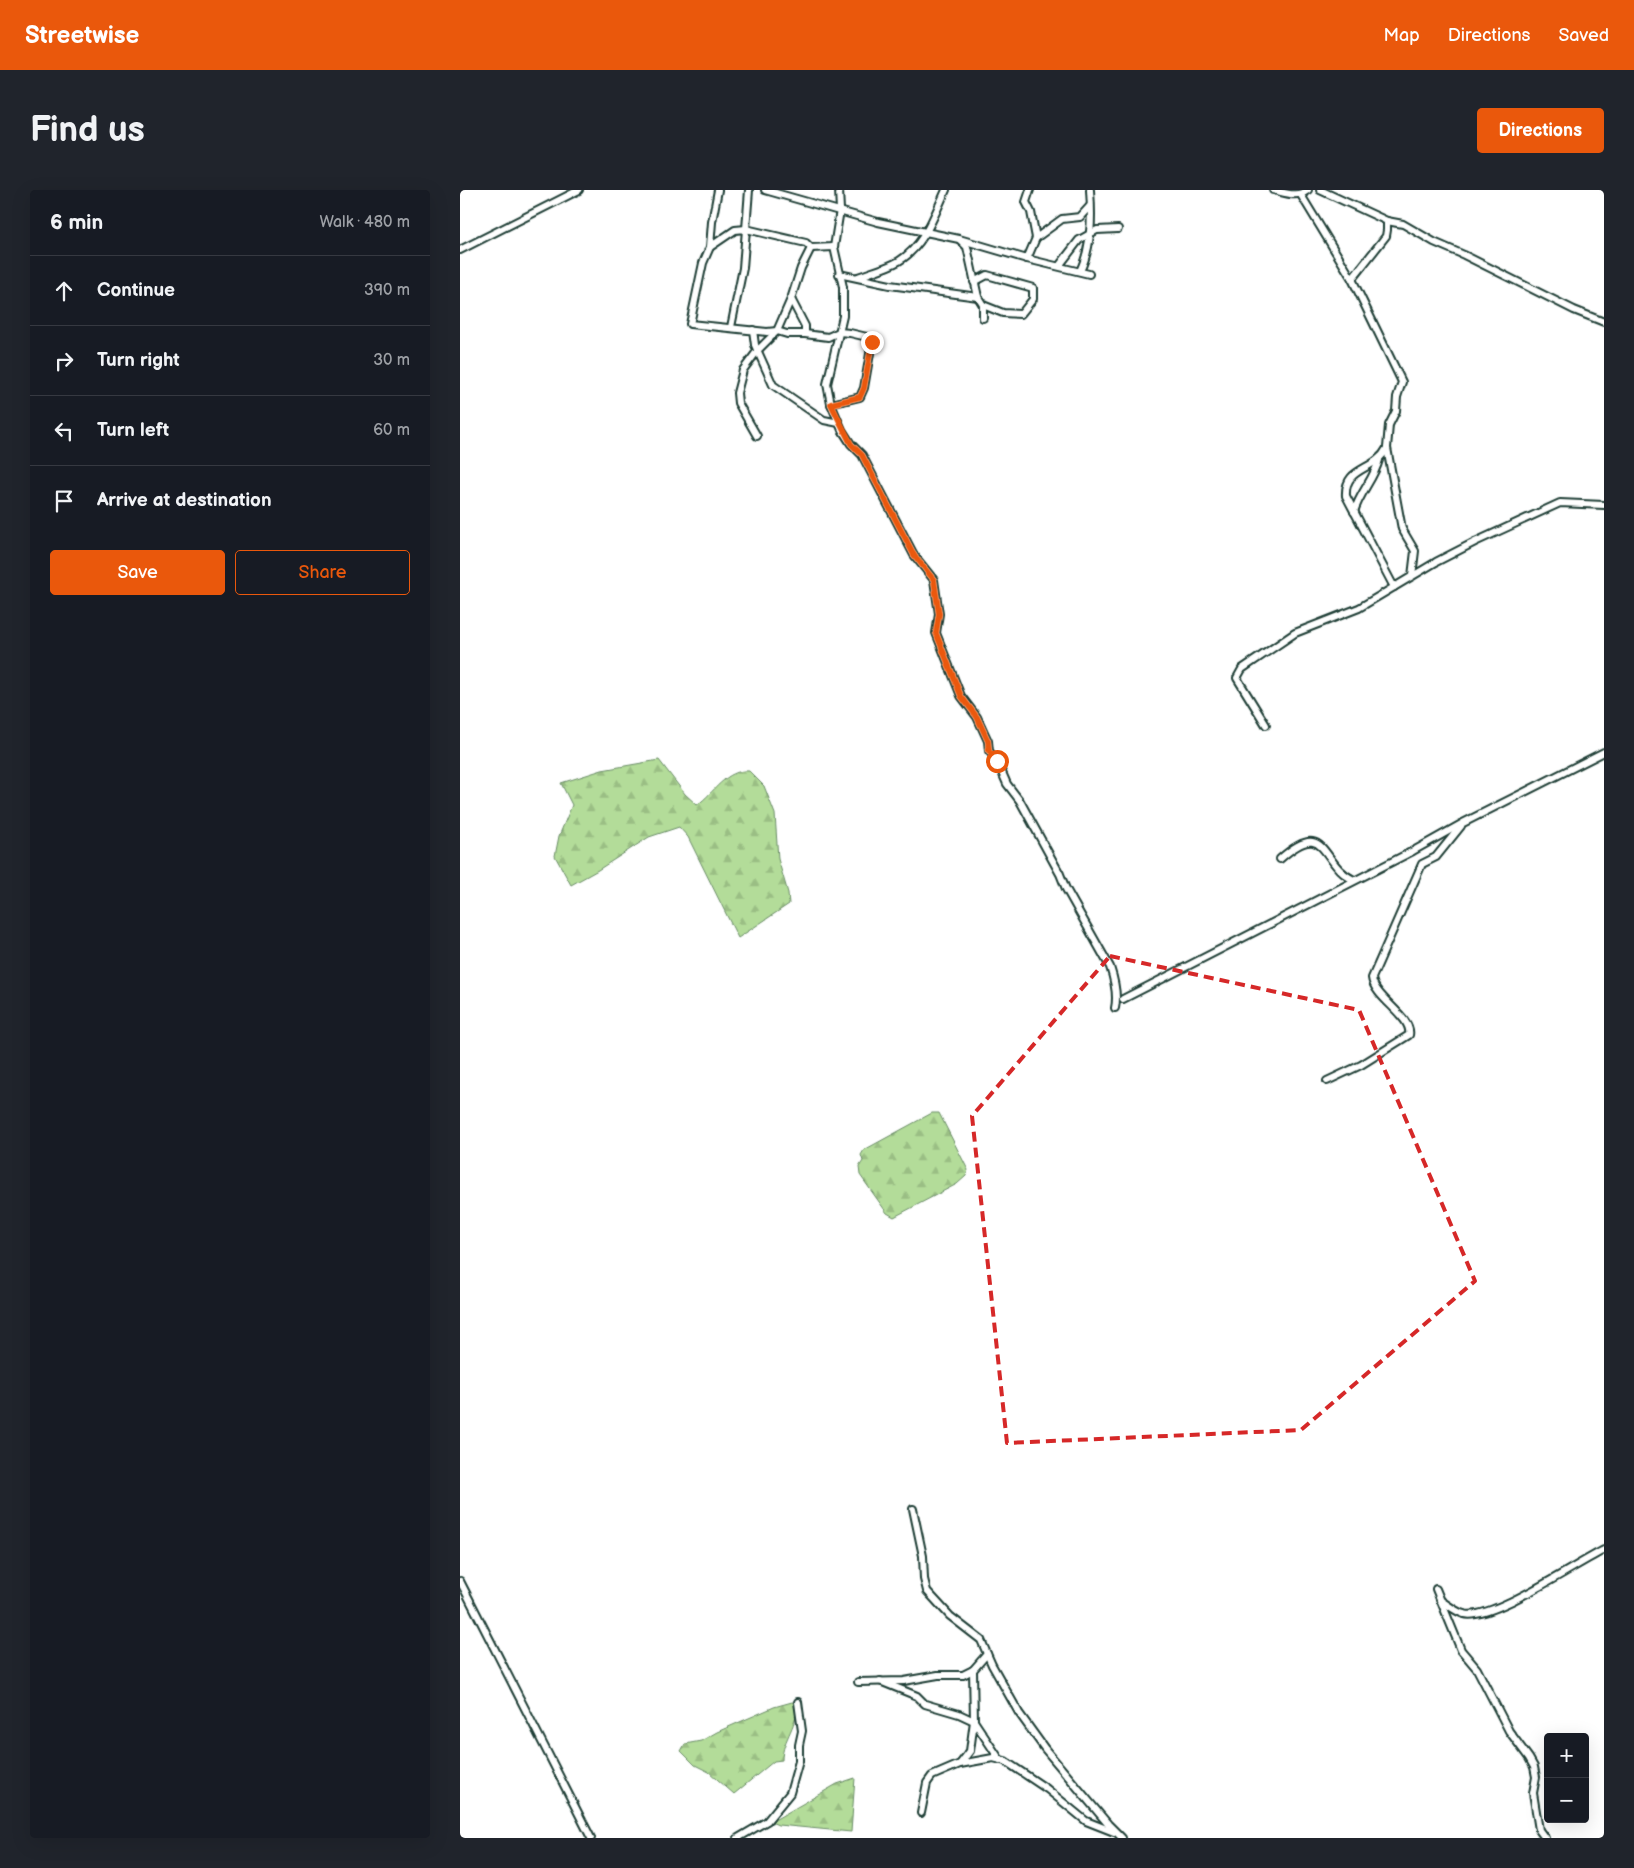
<!DOCTYPE html>
<meta charset="utf-8">
<style>
body{margin:0;font-family:"Balsamiq Sans",sans-serif;background:#20242c;color:#f1f3f6}
.controls{position:absolute;right:15px;bottom:15px;display:grid;overflow:hidden;border-radius:5px;box-shadow:0 5px 20px #0002}
.controls button{width:45px;height:45px;display:grid;place-items:center;padding:0;border:0;border-bottom:1px solid #363941;background:#171b24;color:#f1f3f6;font:25px sans-serif}
.stop{position:absolute;width:15px;height:15px;margin:-11px;border:4px solid #ea580c;border-radius:50%;background:#fff}
.stop.end{background:#ea580c;border-color:#fff;box-shadow:0 1px 5px #0008}
.list{margin:0;padding:0;list-style:none}
h2{display:flex;justify-content:space-between;align-items:center;height:65px;margin:0;padding:0 20px;font-size:21px}
h2 small{font-size:16px;font-weight:400;color:#9ea1a6}
.list li{display:grid;grid-template-columns:32px 1fr auto;gap:15px;align-items:center;box-sizing:border-box;height:70px;padding:0 20px;border-top:1px solid #363941}
.list b{display:block;font-size:19px;white-space:nowrap}
.list em{font-size:16px;font-style:normal;color:#9ea1a6}
.actions{display:flex;gap:10px;padding:15px 20px}
.actions a{flex:1;padding:11px 0;border:1px solid #ea580c;border-radius:5px;text-align:center;font-size:18px;color:#ea580c}
.actions .main{background:#ea580c;color:#fff}
.icon{flex:none;width:28px;height:28px;fill:none;stroke:currentColor;stroke-width:2;stroke-linecap:round;stroke-linejoin:round}
.map{position:relative;flex:none;width:1144px;height:1648px;overflow:hidden;border-radius:5px}
header{display:flex;align-items:center;gap:30px;box-sizing:border-box;height:70px;padding:0 25px;background:#ea580c;color:#fff}
header strong{font-size:24px}
nav{display:flex;gap:28px;margin-inline-start:auto;font-size:18px}
.intro{display:flex;align-items:center;justify-content:space-between;box-sizing:border-box;height:120px;padding:0 30px}
h1{margin:0;font-size:35px}
.button{padding:12px 22px;border-radius:5px;background:#ea580c;color:#fff;font-size:18px;font-weight:700}
main{display:flex;gap:30px;padding:0 30px}
aside{flex:1;background:#171b24;border-radius:5px;box-shadow:0 5px 20px #0002}
.map>svg:first-child{display:block}
</style>
<header>
<strong>Streetwise</strong>
<nav><a>Map</a><a>Directions</a><a>Saved</a></nav>
</header>
<div class="intro"><h1>Find us</h1><a class="button">Directions</a></div>
<main>
<aside>
<h2>6 min<small>Walk · 480 m</small></h2>
<ul class="list">
<li><svg class="icon" aria-label="ahead" viewBox="0 0 24 24"><path d="M12 20V5M6 11l6-6 6 6"/></svg><div><b>Continue</b></div><em>390 m</em></li>
<li><svg class="icon" aria-label="right" viewBox="0 0 24 24"><path d="M7 20v-9h11M14 6l5 5-5 5"/></svg><div><b>Turn right</b></div><em>30 m</em></li>
<li><svg class="icon" aria-label="left" viewBox="0 0 24 24"><path d="M17 20v-9H6M10 6l-5 5 5 5"/></svg><div><b>Turn left</b></div><em>60 m</em></li>
<li><svg class="icon" aria-label="arrive" viewBox="0 0 24 24"><path d="M6 21V4h12l-3 4 3 4H6"/></svg><div><b>Arrive at destination</b></div></li>
</ul>
<div class="actions"><a class="main">Save</a><a>Share</a></div>
</aside>
<div class="map">
<svg width="1144" height="1648" viewBox="0 0 1144 1648">
<defs>
<pattern id="forest-firs" width="22" height="20" patternUnits="userSpaceOnUse" patternTransform="scale(1.25)"><rect width="22" height="20" fill="#b3dc99"/><path d="M5 1l3.5 6h-7zM16 11l3.5 6h-7z" fill="#9abe84"/></pattern>
</defs>
<rect width="100%" height="100%" fill="#fff"/>
<filter id="ink" filterUnits="userSpaceOnUse"><feTurbulence type="fractalNoise" baseFrequency=".02" numOctaves="2"/><feDisplacementMap in="SourceGraphic" scale="10" xChannelSelector="R" yChannelSelector="G"/><feConvolveMatrix kernelMatrix="1 2 1 2 8 2 1 2 1" color-interpolation-filters="sRGB"/></filter>
<g filter="url(#ink)">
<g fill="url(#forest-firs)" stroke="#698c66">
<path d="M199 570 225 604 237 615C254 603 266 579 289 581L304 596 315 624 318 669 328 703 329 714 278 748 228 647 219 637 189 647 138 680 111 695 95 666 99 646 112 615 101 593 142 580Z"/>
<polygon points="472,923 479,923 508,980 506,986 497,994 434,1027 427,1023 400,985 399,977 403,971 401,965 404,960"/>
<path d="M332 1512 336 1513C340 1533 322 1549 322 1570L314 1571 274 1604 249 1582 235 1575 221 1561 225 1554 241 1551 257 1542 314 1517Z"/>
<polygon points="395,1588 391,1642 318,1635 311,1632 377,1594"/>
</g>
<g fill="none" stroke-linecap="round" stroke-linejoin="round">
<g stroke="#1f3d34" stroke-width="10">
<g id="street">
<polyline points="258,0 252,32 250,57 243,73 230,134 307,142 317,141 327,144 345,144 368,147 379,142 390,143 407,147 412,152 404,198 400,207 371,214"/>
<polyline points="305,0 418,32 499,49 567,69 629,84"/>
<path d="M379 0 380 20 374 57 383 97V126L367 194 371 214 382 240 391 254 402 265 454 365 474 390 479 424 476 443 501 506 517 527 528 551 529 561 537 571 547 594 560 611 600 684 606 699 650 777C654 789 658 804 655 818"/>
<path d="M813 0C826 3 837 8 848 0"/>
<polyline points="860,0 927,31 943,34 974,52 1004,65 1114,120 1144,132"/>
<polyline points="841,5 892,89 942,192 937,207 936,221 929,235 927,258 942,339 955,361 952,386"/>
<polyline points="576,48 602,29 620,27 630,16"/>
<polyline points="500,50 507,57 518,107 523,115 523,128"/>
<polyline points="250,57 275,40 286,39 346,53 351,58 374,57"/>
<polyline points="0,60 119,0"/>
<polyline points="567,69 576,48 571,22 566,12 570,0"/>
<polyline points="599,76 619,50 637,40 658,39"/>
<path d="M620 81C632 57 632 27 630 0"/>
<polyline points="379,84 430,95 518,107"/>
<path d="M398 87C411 82 427 78 439 71 464 56 474 26 486 0"/>
<polyline points="892,89 926,46 927,40 927,31"/>
<polyline points="514,92 527,85 573,98 573,109 561,124 543,123 523,115"/>
<polyline points="331,109 345,136 345,144"/>
<polyline points="271,137 283,78 289,0"/>
<polyline points="293,140 295,155 313,195 364,230 379,233"/>
<polyline points="297,246 278,213 277,203 283,180 298,160 317,141 331,109 341,78 351,58"/>
<path d="M927 258C915 282 884 276 886 306L934 397"/>
<path d="M894 322C900 302 914 289 919 270"/>
<polyline points="806,535 777,488 782,479 835,443 899,418 976,372 1015,352 1100,313 1144,315"/>
<path d="M820 669C868 626 860 675 894 690"/>
<polyline points="663,809 953,661 1003,633 1144,562"/>
<path d="M867 891 901 875 949 845C953 827 914 808 912 788L962 674 976 667 1001 636"/>
<polyline points="453,1319 463,1366 464,1389 467,1401 490,1426 521,1450 532,1475 559,1523 585,1559 648,1634 662,1648"/>
<polyline points="0,1391 131,1648"/>
<polyline points="976,1399 1001,1460 1017,1479 1049,1541 1069,1568 1074,1577 1076,1587 1073,1603 1079,1640 1085,1648"/>
<path d="M980 1410C988 1415 996 1422 1004 1424 1030 1432 1117 1373 1144 1360"/>
<polyline points="420,1491 457,1506 465,1514 499,1524 514,1531 540,1570"/>
<polyline points="398,1492 444,1491 478,1485 503,1485 513,1480 527,1464"/>
<polyline points="500,1574 533,1568 545,1571 587,1599 626,1631 654,1642"/>
<polyline points="461,1623 467,1593 472,1586 500,1574 510,1561 514,1531 513,1480"/>
<polyline points="278,1648 307,1631 330,1603 339,1571 339,1555 342,1541 338,1512"/>
</g>
</g>
<use href="#street" stroke="#fff" stroke-width="6"/>
</g>
</g>
<g fill="none" stroke-linecap="round" stroke-linejoin="round" filter="url(#ink)">
<polyline stroke="#ea580c" stroke-width="6" points="412,152 404,198 400,207 371,214 391,254 402,265 454,365 474,390 479,424 476,443 501,506 517,527 528,551 529,561 537,571"/>
</g>
<path fill="none" stroke="#d62828" stroke-width="4" stroke-dasharray="10 6" stroke-linejoin="round" d="M650 766 899 820 1015 1091 841 1240 547 1253 512 926Z"/>
</svg>
<div class="controls">
<button>+</button>
<button>−</button>
</div>
<div class="stop" style="left:537px;top:571px"></div>
<div class="stop end" style="left:412px;top:152px"></div>
</div>
</main>
